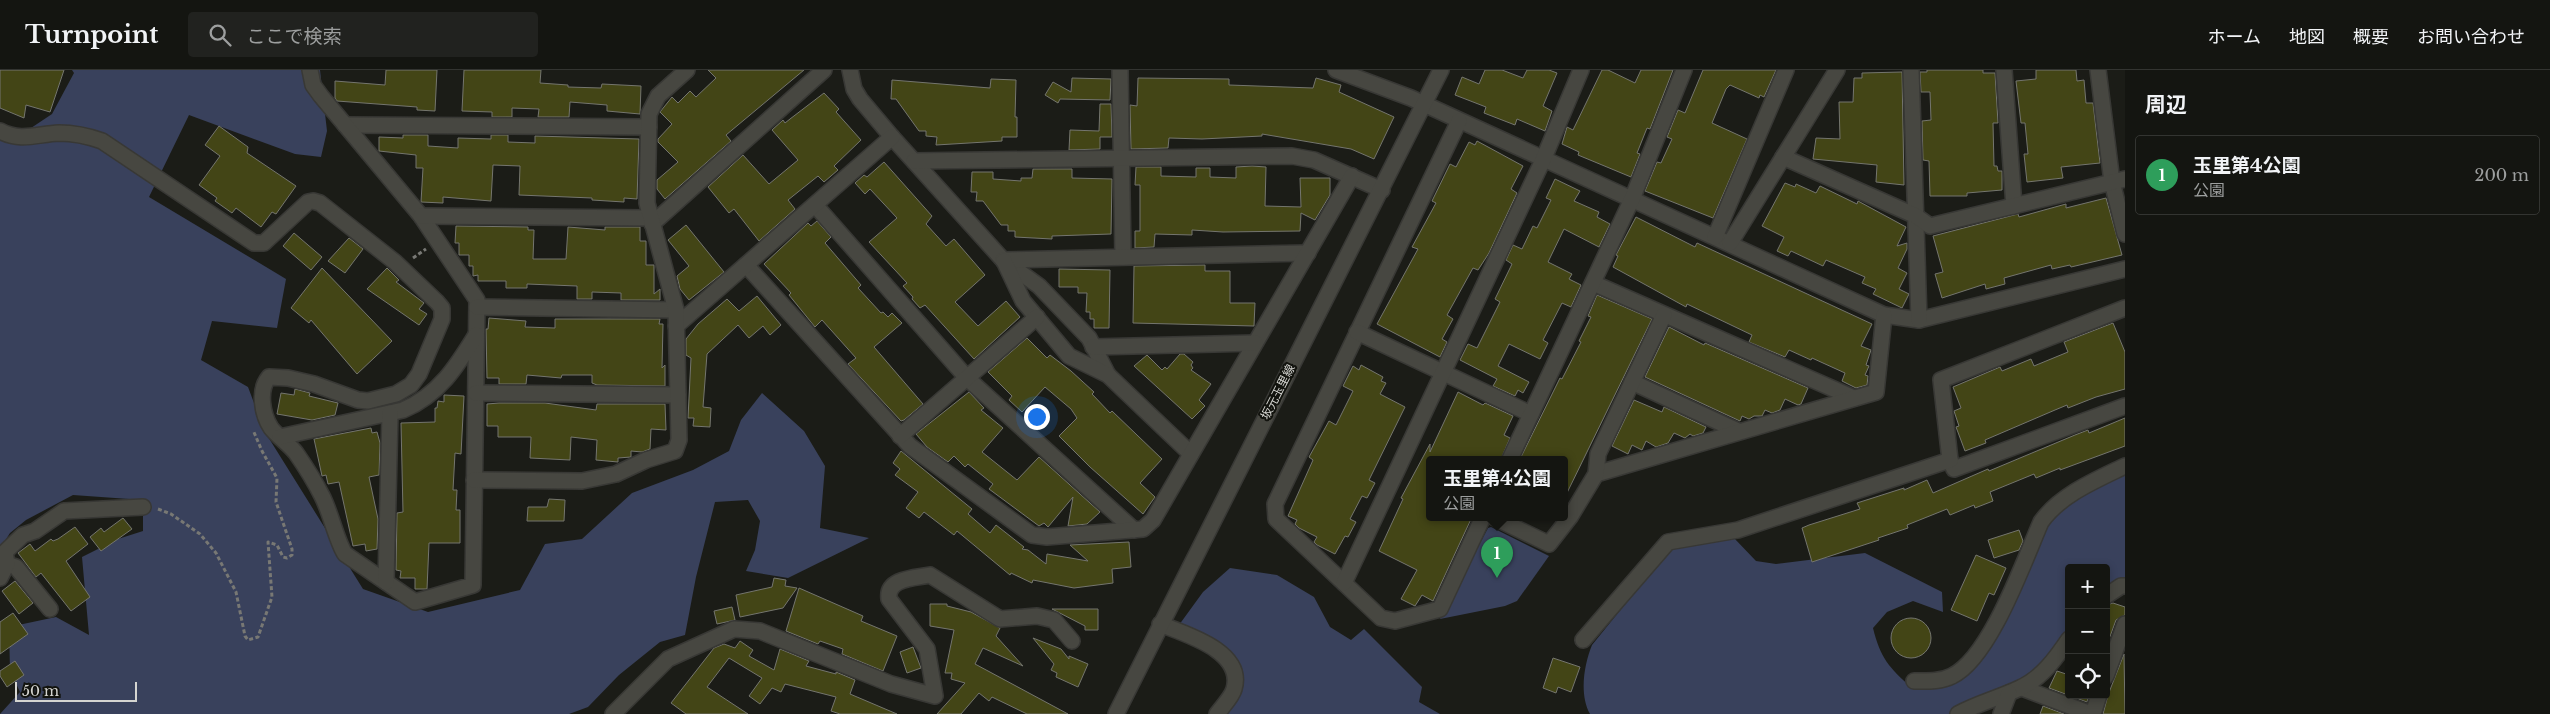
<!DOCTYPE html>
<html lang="ja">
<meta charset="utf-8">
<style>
body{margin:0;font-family:"Libre Baskerville","Noto Sans JP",serif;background:#21221f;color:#f1f3f6}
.controls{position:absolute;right:15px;bottom:15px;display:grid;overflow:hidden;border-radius:5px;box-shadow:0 2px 8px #0003}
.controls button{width:45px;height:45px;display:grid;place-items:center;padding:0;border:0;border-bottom:1px solid #333431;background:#141511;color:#f1f3f6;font:25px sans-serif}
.scale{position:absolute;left:15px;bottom:12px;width:122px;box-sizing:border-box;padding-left:5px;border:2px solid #d5d5d1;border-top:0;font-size:14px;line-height:18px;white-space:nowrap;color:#d5d5d1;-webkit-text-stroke:4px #12130e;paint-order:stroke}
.you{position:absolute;left:1036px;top:346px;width:18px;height:18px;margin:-12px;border:4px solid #fff;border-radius:50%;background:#1a73e8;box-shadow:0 0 0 8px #1a73e833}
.badge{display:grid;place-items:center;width:32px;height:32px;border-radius:50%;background:#9fb3fd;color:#fff;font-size:16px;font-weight:700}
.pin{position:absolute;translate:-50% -41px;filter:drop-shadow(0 1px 2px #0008)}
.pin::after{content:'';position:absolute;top:26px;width:18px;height:15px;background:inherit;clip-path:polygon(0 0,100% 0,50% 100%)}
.popup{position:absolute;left:1426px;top:386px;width:142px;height:65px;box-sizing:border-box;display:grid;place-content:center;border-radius:5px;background:#141511;filter:drop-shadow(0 1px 4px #0005);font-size:16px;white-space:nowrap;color:#9d9f9f}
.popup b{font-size:19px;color:#f1f3f6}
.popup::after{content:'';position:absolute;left:50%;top:100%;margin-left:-10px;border:10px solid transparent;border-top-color:#141511}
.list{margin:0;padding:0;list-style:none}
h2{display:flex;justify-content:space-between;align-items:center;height:65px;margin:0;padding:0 20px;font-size:21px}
h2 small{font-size:16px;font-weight:400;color:#9d9f9f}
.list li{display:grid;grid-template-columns:32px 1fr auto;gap:15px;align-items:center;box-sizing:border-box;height:80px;margin:0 10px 10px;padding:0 10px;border:1px solid #333431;border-radius:5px}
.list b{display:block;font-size:19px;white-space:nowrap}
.list p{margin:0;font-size:16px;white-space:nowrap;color:#9d9f9f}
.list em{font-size:16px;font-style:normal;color:#9d9f9f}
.icon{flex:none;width:28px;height:28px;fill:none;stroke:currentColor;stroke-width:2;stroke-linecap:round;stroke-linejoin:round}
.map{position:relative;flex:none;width:2125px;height:644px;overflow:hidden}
header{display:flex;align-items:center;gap:30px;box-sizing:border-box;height:70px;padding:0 25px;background:#141511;border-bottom:1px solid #333431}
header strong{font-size:24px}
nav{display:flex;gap:28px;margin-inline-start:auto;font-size:18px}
.search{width:350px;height:45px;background:#21221f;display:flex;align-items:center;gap:12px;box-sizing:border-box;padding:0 18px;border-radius:5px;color:#9d9f9f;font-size:19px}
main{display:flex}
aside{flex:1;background:#141511}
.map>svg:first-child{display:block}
</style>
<header>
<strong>Turnpoint</strong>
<div class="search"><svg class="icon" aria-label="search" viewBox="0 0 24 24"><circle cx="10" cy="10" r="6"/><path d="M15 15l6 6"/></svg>ここで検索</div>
<nav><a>ホーム</a><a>地図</a><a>概要</a><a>お問い合わせ</a></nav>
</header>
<main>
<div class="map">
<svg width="2125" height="644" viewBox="0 0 2125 644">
<rect width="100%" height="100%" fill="#1b1c17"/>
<g fill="#39415c">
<polygon points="72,0 320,0 327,61 321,87 295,84 189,45 149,127 286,209 277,258 212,251 201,290 248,317 265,362 363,519 428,542 520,520 545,474 582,469 632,423 693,400 729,381 741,350 762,323 804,361 825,396 820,458 869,468 788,508 746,501 755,480 760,451 748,430 715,432 696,507 685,565 660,572 619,605 588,637 569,644 0,644 20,622 10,601 9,557 56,547 89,565 82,487 118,469 143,461 143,430 73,425 26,450 10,463 0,479 0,69 22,64 52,44 74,3"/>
<path d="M2125 404V512L2106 522V498H2069V561L2061 574 2023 611 1949 644H1590C1579 624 1584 595 1592 575L1669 480 1679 474 1734 468 1756 491 1776 494 1865 483 1942 522 1943 542 1913 531 1887 542 1873 558C1880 587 1889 598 1912 618L1939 616 1967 605 1997 565 2048 452 2060 438Z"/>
<polygon points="1491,457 1549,486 1517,531 1505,536 1440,549 1488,458"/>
<polygon points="1230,498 1277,505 1314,527 1330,557 1351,570 1364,559 1422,617 1419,632 1440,644 1225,644 1241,606 1233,585 1218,572 1179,555 1203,522"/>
</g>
<g fill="#434516" stroke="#74756e">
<polygon points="0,0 64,0 50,42 26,35 24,48 0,38"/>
<polygon points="386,0 437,0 435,41 417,40 417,37 337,31 335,28 335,11 385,15"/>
<polygon points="464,0 541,0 540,13 568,15 568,17 601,18 602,14 641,16 640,44 607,41 607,35 570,32 569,47 538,47 539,39 512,38 512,47 492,47 492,42 462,41"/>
<polygon points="708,0 804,0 726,65 731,71 665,129 657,119 657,110 678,92 658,72 658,69 672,54 660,42 672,27 678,33 690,21 696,27 716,8"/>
<polygon points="1485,0 1502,0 1523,8 1527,0 1549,0 1557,3 1543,36 1552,41 1545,61 1517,49 1515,55 1484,43 1486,37 1455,25 1462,7 1479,14"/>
<polygon points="1602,0 1608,0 1635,13 1641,0 1673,0 1650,59 1647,58 1637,83 1640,84 1631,107 1578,85 1579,82 1562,74 1567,57 1573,60"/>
<polygon points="1703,0 1776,0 1764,27 1760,25 1759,28 1730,15 1726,19 1712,53 1747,69 1713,148 1645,121 1657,92 1661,93 1672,69 1667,67 1678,40 1685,43"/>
<polygon points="1927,0 1983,0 1983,3 1995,3 1998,53 1993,53 1994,96 1997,96 1998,101 2002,101 2002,120 1967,123 1967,126 1930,126 1929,91 1923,90 1922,51 1931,50 1930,22 1921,22 1920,2 1927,2"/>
<polygon points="2036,0 2076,0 2077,11 2084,10 2086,33 2093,33 2100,93 2061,97 2063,108 2027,112 2024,84 2028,84 2025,53 2021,53 2016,11 2036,9"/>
<polygon points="1902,2 1904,115 1876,112 1877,95 1813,89 1816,68 1840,69 1839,32 1853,32 1854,8 1862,8 1862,3"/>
<polygon points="1072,8 1111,9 1110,30 1060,29 1058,33 1045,25 1053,12 1071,22"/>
<polygon points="1138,8 1229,9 1229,15 1313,18 1316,8 1341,15 1339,22 1394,47 1374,89 1351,79 1262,64 1262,66 1202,69 1169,68 1168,78 1131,79 1130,35 1137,36"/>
<polygon points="991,9 1016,10 1015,47 1017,47 1017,67 1002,67 1002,71 936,75 937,67 926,66 926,61 919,61 896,29 891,29 892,10 990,18"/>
<polygon points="824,23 839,39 836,42 861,70 834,96 838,100 824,112 818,106 788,130 795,139 759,171 734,139 729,143 708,117 743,85 769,114 798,90 772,60 783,50 785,53 790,49"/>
<polygon points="1100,34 1111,34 1112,67 1100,67 1100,79 1069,80 1070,60 1099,61"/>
<polygon points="219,56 248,77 247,83 296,116 276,144 272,142 261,157 236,138 232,143 215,131 217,128 199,115 220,86 205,75"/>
<polygon points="403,65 428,65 428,76 458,78 458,68 491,69 491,65 508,65 508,72 535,73 535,66 639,69 637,129 624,128 624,132 592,130 592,128 519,125 520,96 493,95 491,131 443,127 443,133 421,132 423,98 416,98 416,85 379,81 379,67 403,68"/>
<polygon points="1477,71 1523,96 1511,119 1517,123 1489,183 1478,200 1473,198 1447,245 1453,249 1442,269 1447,272 1440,287 1377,254 1418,179 1412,177 1436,133 1432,131 1450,94 1456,97 1469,72 1475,75"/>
<polygon points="884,92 932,146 926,154 946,176 954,169 985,205 955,232 978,256 1006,231 1020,247 974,289 925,235 920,238 912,229 913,227 903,216 907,213 869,172 897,148 870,119 865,124 855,113 864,105 867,107"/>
<polygon points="1252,96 1266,97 1265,136 1301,137 1300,108 1330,108 1330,125 1315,150 1301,143 1300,161 1223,162 1192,160 1192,165 1155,164 1154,177 1135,178 1135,161 1140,161 1140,115 1135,115 1136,97 1161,97 1161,106 1196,107 1196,98 1210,98 1210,107 1236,108 1236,97"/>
<polygon points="1033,99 1072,99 1072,108 1112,109 1111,164 1052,166 1052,169 1015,167 1015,161 1008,161 1008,155 1001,155 983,131 976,131 977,122 971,122 972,102 993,102 993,109 1021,111 1021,108 1032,108"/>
<polygon points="1555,109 1580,121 1574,131 1599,142 1597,147 1610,154 1599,177 1564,159 1548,192 1572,204 1569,209 1581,215 1571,237 1562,233 1543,270 1548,273 1540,289 1509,274 1498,296 1529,312 1523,323 1518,320 1515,326 1493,316 1497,309 1460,290 1468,274 1477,278 1500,232 1495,229 1512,194 1506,190 1513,175 1522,179 1533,156 1537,158 1551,130 1546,128"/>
<polygon points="1785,113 1795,117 1796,114 1816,123 1820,116 1857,134 1858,131 1906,157 1897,176 1907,173 1907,179 1898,198 1907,203 1899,219 1909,224 1902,238 1873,224 1876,219 1862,213 1865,207 1826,190 1823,196 1791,181 1788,186 1777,181 1784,167 1762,156"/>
<polygon points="2106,128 2122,185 2071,197 2070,195 2052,199 2051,195 2004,208 2005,214 1986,219 1985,214 1942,228 1935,204 1943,202 1933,166 2018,144 2019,147 2066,134 2066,138"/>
<polygon points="1636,147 1695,177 1697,173 1872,254 1861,276 1871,280 1866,295 1869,296 1865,305 1868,306 1867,315 1856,318 1842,311 1845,303 1812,288 1811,290 1789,280 1785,287 1749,272 1752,265 1687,234 1686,237 1613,197 1618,186 1616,185"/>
<polygon points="817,151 831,167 825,173 861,215 858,218 881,243 883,242 888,247 892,243 902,253 874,277 923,334 904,350 901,351 848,294 856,288 822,250 815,257 789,225 791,223 764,194 808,153 811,156"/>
<polygon points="686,155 724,202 689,230 680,219 677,206 689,196 668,170"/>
<polygon points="456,156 528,157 528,160 534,160 533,189 566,189 568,157 605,160 605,157 640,157 640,171 646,171 646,195 654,195 654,224 660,219 660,230 621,230 621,223 592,222 592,229 577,229 577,216 527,214 527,218 506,218 506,211 478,211 478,205 473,206 473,196 469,196 469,185 459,185 459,173 455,173"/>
<polygon points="294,163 322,187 311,200 283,176"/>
<polygon points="349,168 363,179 345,203 328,191"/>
<polygon points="1205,195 1205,201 1230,201 1230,233 1255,233 1254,256 1133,253 1134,196"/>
<polygon points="322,198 392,271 357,304 311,250 309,253 291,238"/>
<polygon points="387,198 399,210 396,212 424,233 419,239 427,244 419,255 367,219"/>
<polygon points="1059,199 1110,200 1109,258 1094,258 1094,249 1090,249 1090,242 1086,242 1087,223 1078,223 1078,217 1059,217"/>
<polygon points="1597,225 1652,249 1564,429 1564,389 1520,389 1560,308 1562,309 1581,272 1579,271 1591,247 1588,246"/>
<polygon points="757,226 781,255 770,265 763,256 749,268 738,255 707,284 703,337 711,338 710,357 693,356 694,348 688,348 691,288 686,285 686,269 698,254 727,229 739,241"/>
<polygon points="489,248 526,251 525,257 555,258 555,249 660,249 659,254 663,254 662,298 665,295 665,316 597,315 592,313 592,305 562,305 561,308 527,305 526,314 499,314 499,308 487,308 486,259 488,259"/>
<polygon points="2113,253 2125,282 2125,319 2096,327 2068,338 2067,335 2055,340 1985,370 1986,373 1965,381 1956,357 1959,356 1954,341 1961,338 1953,317 2000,297 2002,301 2031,289 2034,296 2068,282 2064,272"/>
<polygon points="1669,257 1704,275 1705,273 1808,318 1801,334 1798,335 1785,329 1780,340 1772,343 1765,340 1762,346 1754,346 1749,349 1742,346 1740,351 1645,307"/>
<polygon points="1027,268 1047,288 1050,285 1071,301 1094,322 1092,324 1110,343 1112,341 1162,389 1140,413 1155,427 1143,444 1090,397 1059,366 1077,348 1071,339 1045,317 1022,342 1009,330 1012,326 988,302"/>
<polygon points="1180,284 1184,284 1193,292 1191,295 1193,298 1191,300 1211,314 1199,330 1205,336 1192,349 1134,296 1147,285 1162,300 1165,297 1167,299"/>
<polygon points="1361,295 1383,307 1381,311 1386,313 1380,324 1405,337 1369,410 1375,413 1367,428 1362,426 1350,449 1356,452 1348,467 1345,466 1335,484 1317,475 1314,472 1317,467 1299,458 1295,454 1297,450 1288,446 1313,390 1309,387 1329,351 1336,355 1353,321 1343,316 1353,296 1359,300"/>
<polygon points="295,319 310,323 309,326 338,333 335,345 312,350 277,344 281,323 294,325"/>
<polygon points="969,322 984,338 981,340 1003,358 982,382 1017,410 1039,387 1100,442 1087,454 1068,456 1073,427 1048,457 1044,453 1039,456 989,419 993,414 968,394 965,397 954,386 948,392 927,377 916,364"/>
<polygon points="1458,322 1483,335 1485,333 1513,346 1504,365 1510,368 1501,389 1430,389 1430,447 1472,447 1433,531 1422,525 1415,536 1401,529 1417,500 1379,481 1403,429 1401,428 1430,374 1430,382"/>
<polygon points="444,325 464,326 461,384 455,383 453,420 457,420 456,440 460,440 460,473 429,473 427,519 415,519 415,508 400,508 401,501 396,500 397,443 403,442 401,353 435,352 435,338 437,338 438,331 444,332"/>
<polygon points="1634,330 1662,342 1664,337 1706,357 1703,363 1693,366 1690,364 1685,368 1674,363 1668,373 1656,377 1646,371 1642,380 1632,375 1628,384 1612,376"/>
<polygon points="499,333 545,333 596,340 597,334 665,334 666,360 651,359 650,379 642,382 631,381 631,387 618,388 618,392 596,390 597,370 571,367 570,390 530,388 531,367 498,367 498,356 487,356 487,334"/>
<polygon points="2125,348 2125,376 2060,400 2060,398 2036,408 2034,404 1990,422 1993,431 1975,438 1974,435 1950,445 1947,439 1907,455 1908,458 1878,468 1879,470 1812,492 1802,458 1809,455 1860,439 1857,433 1904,418 1904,420 1927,410 1933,423 1988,399 1989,401 2075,365 2088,360 2089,363"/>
<polygon points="371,358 372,363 377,362 380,373 379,405 369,407 378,449 377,479 366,481 365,474 353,476 339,412 328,414 326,405 322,406 314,369"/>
<polygon points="901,381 972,439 968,444 990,463 996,455 1024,477 1022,479 1028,480 1046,494 1047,484 1088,491 1070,475 1129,472 1131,497 1112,499 1113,513 1074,518 1033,510 1032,513 1011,503 1010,505 957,461 954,465 924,442 919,448 906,438 918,422 895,405 900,399 893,393"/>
<polygon points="549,429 565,430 564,451 527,451 528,437 547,437"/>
<polygon points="123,448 132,459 101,481 90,467 101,458 104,462"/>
<polygon points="75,457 88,474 66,491 90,527 71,541 41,503 36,507 18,483 30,474 35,481 51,469 53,471 58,469"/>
<polygon points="2019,460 2023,471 2019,480 1994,488 1988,470"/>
<polygon points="1976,485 2006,498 1994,525 1989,523 1977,551 1951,540"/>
<polygon points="774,508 786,510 785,516 797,518 783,538 740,547 736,525 772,517"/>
<polygon points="15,511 33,533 19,544 2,521"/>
<polygon points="799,518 863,546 861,551 897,566 883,601 842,584 843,579 820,571 818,574 786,561"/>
<polygon points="2113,533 2125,537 2125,545 2116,550 2108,572 2106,572 2106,535"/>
<polygon points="930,534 947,534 947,536 971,542 1000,558 996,566 1023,596 983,578 975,594 1068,644 1027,644 992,627 989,631 979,623 961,644 937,644 965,613 951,609 952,603 945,603 954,560 930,556"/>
<polygon points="732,537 735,550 717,554 714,541"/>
<polygon points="1052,539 1098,539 1098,560 1085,560 1085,556"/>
<polygon points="13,543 28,564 0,584 0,552"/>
<circle cx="1911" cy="568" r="20"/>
<polygon points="1033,568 1061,579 1069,589 1069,586 1088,594 1078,617 1056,607 1057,603 1051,600 1054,594"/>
<polygon points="740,571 753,580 749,586 774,600 780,579 809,591 806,596 836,604 836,602 855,610 850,624 897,644 840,644 831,641 836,627 785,614 781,622 772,618 760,634 749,626 762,608 729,588 707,617 748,644 686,644 671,633 714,578 724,574 735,578"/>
<polygon points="913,577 921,598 907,603 900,582"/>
<polygon points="2124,584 2125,644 2103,644 2108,625"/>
<polygon points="1553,588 1580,597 1571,622 1558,617 1556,623 1543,618"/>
<polygon points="15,591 24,605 7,617 0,606 0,601"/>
<polygon points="2057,601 2069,605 2069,625 2089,625 2087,632 2049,618"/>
<polygon points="2043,636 2064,644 2040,644"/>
</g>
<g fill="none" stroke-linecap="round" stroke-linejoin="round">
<g stroke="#383835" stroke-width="18">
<g id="minor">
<polyline points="850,0 854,19 860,29 892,67 1003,190 1039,216 1089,268 1108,305"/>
<polyline points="1120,0 1123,187"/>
<polyline points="1336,0 1411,28 1884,245 1919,250 2125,199"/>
<polyline points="1911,0 1919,250"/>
<polyline points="2004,0 2014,136"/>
<polyline points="2098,0 2112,112 2125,164"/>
<polyline points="1459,51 1275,434 1276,449 1381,548 1395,551 1440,539 1483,447"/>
<polyline points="345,55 649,57"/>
<path d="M0 61C21 72 37 64 59 63 73 63 88 66 102 71L254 173H264L267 170 308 132 313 131 320 133 395 192 437 232 442 238V249L419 304 411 315 396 324 368 331 358 330 314 314 288 308 269 307C258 320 262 344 271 358 278 367 289 374 296 383 305 396 315 412 322 426 331 443 336 470 345 484L415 532 473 515 477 230 421 146 321 26 313 15 310 0"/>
<polyline points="1783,87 1916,146 1930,156 2125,109"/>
<polyline points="914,91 1292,86 1314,90 1382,120"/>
<polyline points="815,135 967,308 1134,460"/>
<polyline points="421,146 650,148"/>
<polyline points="652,154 824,0"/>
<polyline points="1715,167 1786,0"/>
<polyline points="1730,173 1837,0"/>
<polyline points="1003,190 1308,183"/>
<polyline points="1004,191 1023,231 1069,286 1108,305 1191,384"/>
<polyline points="746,195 910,376 1032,465 1047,467 1143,459 1153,450 1352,106"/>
<polyline points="1593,213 1854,328"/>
<polyline points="477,237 676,240"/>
<polyline points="676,256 892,67"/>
<polyline points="1357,262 1531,344"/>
<polyline points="1093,277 1255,273"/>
<polyline points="1632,312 1738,361"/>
<polyline points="476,323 678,325"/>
<polyline points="900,366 1037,247"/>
<path d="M280 367 403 340C439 325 457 296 476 265"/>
<polyline points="1510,389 1632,129 1684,0"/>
<polyline points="1950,390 1954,399 2125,336"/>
<polyline points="1596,404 1876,322 1884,245"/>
<polyline points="474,410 582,411 616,404 646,390 675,381 679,370 676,240 647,133 649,44 658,26 687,0"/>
<polyline points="1493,447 1549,474 1570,447 1596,404 1598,384 1664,245"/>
<polyline points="7,494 16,497 50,539"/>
<polyline points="0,508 7,494 5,482 23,465 35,461 64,441 143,437"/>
<polyline points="386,512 390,343"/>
<polyline points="1344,513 1543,90 1581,0"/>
<polyline points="2106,526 2121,516 2125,516"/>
<path d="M1160 554C1185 564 1245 581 1234 619 1232 627 1222 637 1217 644"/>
<polyline points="1583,570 1668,472 1738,460 1950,390 1941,310 2125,238"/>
<polyline points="2106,606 2125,554"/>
<path d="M1914 611C1926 611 1940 612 1952 606 1990 588 2024 491 2041 452 2060 425 2096 410 2125 396"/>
<polyline points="2022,618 2091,644"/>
<path d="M613 644 668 589 734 559 760 561 891 614 935 626 927 579 889 529C886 508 915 508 930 505L1000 549 1037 546 1054 550 1072 571"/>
<polyline points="1116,644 1441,0"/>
<path d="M1958 644C1978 633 1999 628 2020 618 2042 608 2056 588 2069 569"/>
<polyline points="2001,644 2009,623"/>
<polyline points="2093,644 2099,625"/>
</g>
</g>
<g stroke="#787874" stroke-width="3" stroke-dasharray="4 2.5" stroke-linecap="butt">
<polyline points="413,188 426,179"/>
<polyline points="158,439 171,444 200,464 216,483 236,522 245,566 248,570 258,567 272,527 268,472 277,475 283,487 287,488 292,485 292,479 276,432 277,408 262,381 253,360"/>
</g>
<use href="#minor" stroke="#474741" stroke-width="15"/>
</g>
<g text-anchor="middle" stroke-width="4" stroke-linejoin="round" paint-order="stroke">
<g font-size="12" fill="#d5d5d1" stroke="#12130e">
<text transform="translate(1278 322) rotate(-63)" y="4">坂元玉里線</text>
</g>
</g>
</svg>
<div class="controls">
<button>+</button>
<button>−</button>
<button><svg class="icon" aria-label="locate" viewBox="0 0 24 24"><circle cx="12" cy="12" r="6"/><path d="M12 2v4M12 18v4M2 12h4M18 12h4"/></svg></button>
</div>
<div class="scale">50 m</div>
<div class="you"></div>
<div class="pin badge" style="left:1497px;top:508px;background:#2e9e5b">1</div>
<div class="popup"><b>玉里第4公園</b>公園</div>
</div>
<aside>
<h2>周辺<small></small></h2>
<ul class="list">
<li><span class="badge" style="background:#2e9e5b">1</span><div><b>玉里第4公園</b><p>公園</p></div><em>200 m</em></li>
</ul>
</aside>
</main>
